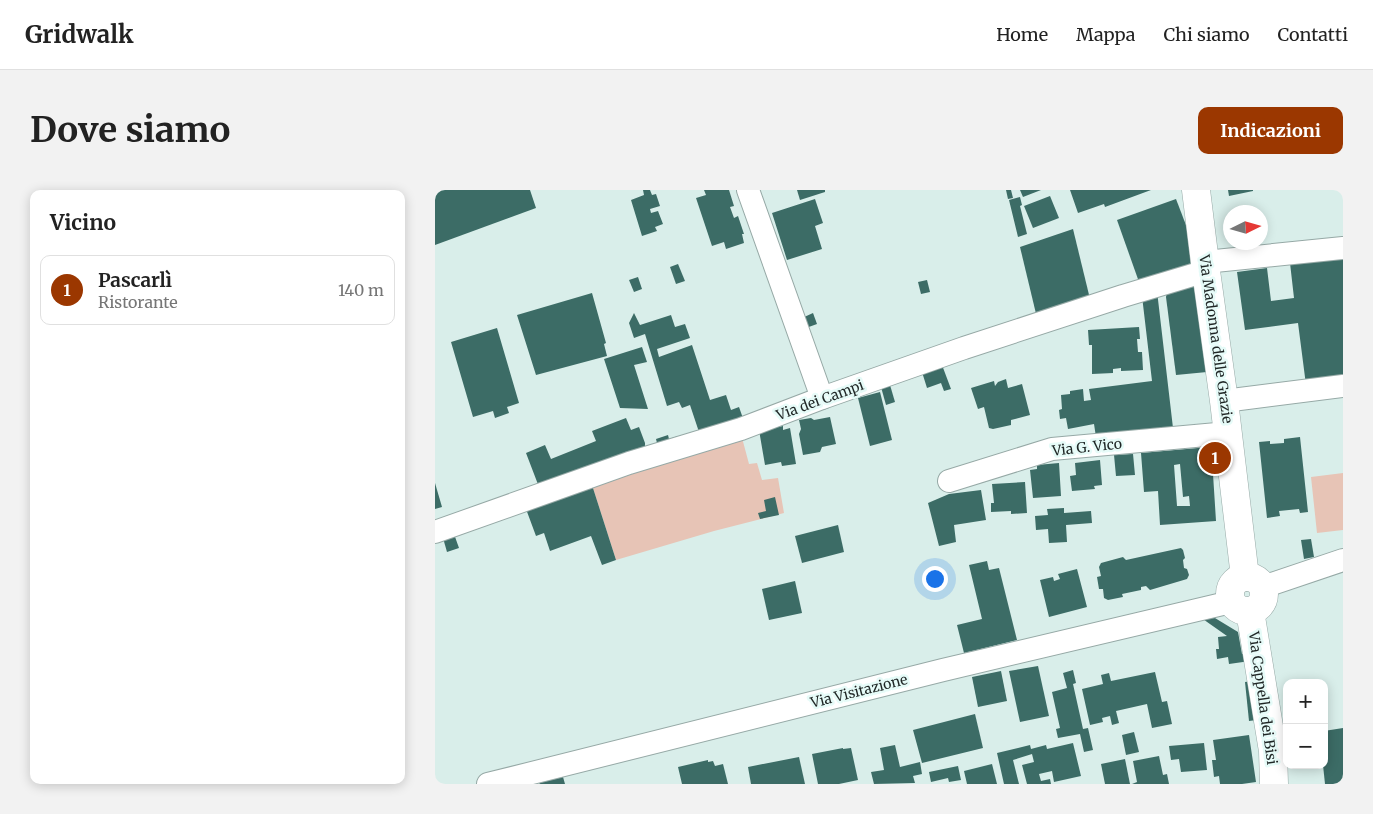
<!DOCTYPE html>
<html lang="it">
<meta charset="utf-8">
<style>
body{margin:0;font-family:Merriweather,serif;background:#f2f2f2;color:#222}
.controls{position:absolute;right:15px;bottom:15px;display:grid;overflow:hidden;border-radius:10px;box-shadow:0 2px 12px #0003}
.controls button{width:45px;height:45px;display:grid;place-items:center;padding:0;border:0;border-bottom:1px solid #e0e0e0;background:#fff;color:#222;font:25px sans-serif}
.compass{position:absolute;left:788px;top:15px;width:45px;height:45px;border-radius:50%;background:#fff;box-shadow:0 2px 12px #0003;rotate:85deg}
.you{position:absolute;left:499px;top:388px;width:18px;height:18px;margin:-12px;border:4px solid #fff;border-radius:50%;background:#1a73e8;box-shadow:0 0 0 8px #1a73e833}
.badge{display:grid;place-items:center;width:32px;height:32px;border-radius:50%;background:#9b3700;color:#fff;font-size:16px;font-weight:700}
.pin{position:absolute;translate:-50% -50%;border:2px solid #fff;box-shadow:0 1px 5px #0006}
.list{margin:0;padding:0;list-style:none}
h2{display:flex;justify-content:space-between;align-items:center;height:65px;margin:0;padding:0 20px;font-size:21px}
h2 small{font-size:16px;font-weight:400;color:#767676}
.list li{display:grid;grid-template-columns:32px 1fr auto;gap:15px;align-items:center;box-sizing:border-box;height:70px;margin:0 10px 10px;padding:0 10px;border:1px solid #e0e0e0;border-radius:10px}
.list b{display:block;font-size:19px;white-space:nowrap}
.list p{margin:0;font-size:16px;white-space:nowrap;color:#767676}
.list em{font-size:16px;font-style:normal;color:#767676}
.map{position:relative;flex:none;width:908px;height:594px;overflow:hidden;border-radius:10px}
header{display:flex;align-items:center;gap:30px;box-sizing:border-box;height:70px;padding:0 25px;background:#fff;border-bottom:1px solid #e0e0e0}
header strong{font-size:24px}
nav{display:flex;gap:28px;margin-inline-start:auto;font-size:18px}
.intro{display:flex;align-items:center;justify-content:space-between;box-sizing:border-box;height:120px;padding:0 30px}
h1{margin:0;font-size:35px}
.button{padding:12px 22px;border-radius:10px;background:#9b3700;color:#fff;font-size:18px;font-weight:700}
main{display:flex;gap:30px;padding:0 30px}
aside{flex:1;background:#fff;border-radius:10px;box-shadow:0 2px 12px #0003}
.map>svg:first-child{display:block}
</style>
<header>
<strong>Gridwalk</strong>
<nav><a>Home</a><a>Mappa</a><a>Chi siamo</a><a>Contatti</a></nav>
</header>
<div class="intro"><h1>Dove siamo</h1><a class="button">Indicazioni</a></div>
<main>
<aside>
<h2>Vicino<small></small></h2>
<ul class="list">
<li><span class="badge">1</span><div><b>Pascarlì</b><p>Ristorante</p></div><em>140 m</em></li>
</ul>
</aside>
<div class="map">
<svg width="908" height="594" viewBox="0 0 908 594">
<rect width="100%" height="100%" fill="#d9eeea"/>
<g fill="#e7c4b6">
<polygon points="306,244 314,274 322,273 327,290 343,288 349,323 279,341 181,370 157,295"/>
<polygon points="908,283 908,340 882,343 876,287"/>
</g>
<g fill="#3c6c66" fill-rule="evenodd">
<polygon points="0,0 95,0 101,18 0,55"/>
<polygon points="208,0 215,0 217,5 221,4 225,16 215,19 216,23 223,21 228,34 220,37 222,41 207,46 196,10 209,5"/>
<polygon points="269,0 294,0 299,16 295,17 299,28 303,26 309,44 307,44 309,53 291,59 289,52 277,56 261,8 271,5"/>
<polygon points="362,0 390,0 390,2 365,10"/>
<polygon points="571,0 576,0 578,8 573,9"/>
<polygon points="585,0 606,0 588,7"/>
<polygon points="635,0 716,0 670,17 669,14 643,23"/>
<polygon points="793,0 818,0 818,1 794,6"/>
<polygon points="615,6 624,28 598,38 589,16"/>
<polygon points="585,7 587,15 585,16 592,44 583,47 574,10"/>
<polygon points="380,9 388,33 380,36 387,59 352,70 337,23"/>
<polygon points="741,9 754,43 756,77 704,92 682,30"/>
<polygon points="638,39 656,113 603,132 585,57"/>
<polygon points="908,66 908,190 871,195 863,133 810,140 802,82 832,78 836,111 859,108 855,73"/>
<polygon points="243,74 250,91 241,94 235,77"/>
<polygon points="203,87 207,99 199,102 194,90"/>
<polygon points="492,90 495,102 486,104 483,92"/>
<polygon points="762,91 772,182 741,185 731,107 733,96"/>
<polygon points="722,101 738,238 661,247 659,234 633,239 631,228 625,229 624,220 627,219 626,205 635,204 635,201 648,199 649,211 656,210 654,199 717,191 707,106"/>
<polygon points="157,103 171,153 169,154 172,166 101,185 82,125"/>
<polygon points="199,123 205,135 236,125 240,137 250,134 255,148 222,159 224,167 257,155 275,210 291,205 296,220 304,217 310,234 264,242 255,215 247,218 244,212 232,216 210,144 199,148 194,133"/>
<polygon points="378,123 382,134 371,138 367,128"/>
<polygon points="704,137 705,149 702,149 703,162 707,162 708,180 686,181 686,178 678,179 678,183 657,184 657,155 654,155 653,140"/>
<polygon points="62,138 84,213 72,217 74,223 60,228 58,221 38,227 16,152"/>
<polygon points="207,157 212,172 199,175 213,219 185,218 169,169"/>
<polygon points="507,175 516,199 509,201 506,193 492,198 487,182"/>
<polygon points="571,189 573,198 587,194 595,225 576,230 576,235 558,239 554,238 549,217 543,219 536,198 559,191 560,196 563,192"/>
<polygon points="455,195 460,212 451,215 446,197"/>
<polygon points="445,202 457,250 435,256 423,208"/>
<polygon points="395,227 401,254 387,257 385,262 368,265 364,244 366,239 364,230 376,228 379,230"/>
<polygon points="191,228 196,240 204,237 210,253 210,261 104,297 91,263 110,255 116,269 161,251 157,241"/>
<polygon points="348,236 348,240 355,238 361,274 347,276 346,272 330,275 324,240"/>
<polygon points="233,245 234,249 243,246 245,255 224,261 221,249"/>
<polygon points="865,247 873,322 865,323 864,319 844,321 845,326 832,328 824,252 835,251 835,254 849,253 849,249"/>
<path d="M786 256 788 283 778 284 781 331 725 335 723 301 709 302 706 263ZM745 274 748 307 754 306 755 316H742L739 275Z"/>
<polygon points="698,264 700,285 681,286 679,265"/>
<polygon points="665,270 667,295 659,296 660,299 637,301 635,286 641,285 640,273"/>
<polygon points="624,273 626,306 598,308 595,280 602,279 602,275"/>
<polygon points="590,292 592,323 576,324 576,321 556,322 556,313 559,313 557,294"/>
<polygon points="0,293 7,317 0,319"/>
<polygon points="157,295 181,370 167,375 156,346 115,361 109,343 101,346 91,319"/>
<polygon points="546,300 551,330 519,335 521,352 504,356 493,313 514,304"/>
<polygon points="340,307 344,325 325,329 323,323 331,321 329,310"/>
<polygon points="629,318 629,323 656,321 657,333 631,335 632,352 614,353 613,339 601,340 600,326 613,325 612,319"/>
<polygon points="403,335 409,362 367,373 360,346"/>
<polygon points="19,344 24,358 12,362 8,348"/>
<polygon points="876,349 879,367 869,369 866,350"/>
<polygon points="746,358 748,360 750,368 748,370 749,378 752,379 754,385 752,389 715,400 711,396 706,397 706,400 687,404 688,407 673,410 669,408 668,399 664,399 662,387 666,386 664,377 666,373 688,367 691,370"/>
<polygon points="552,371 554,380 564,378 582,450 529,463 522,435 547,429 534,375"/>
<polygon points="642,379 652,417 614,427 605,390 618,387 619,391 625,389 623,384"/>
<polygon points="360,391 367,423 334,430 327,399"/>
<polygon points="775,425 803,442 807,464 814,463 815,471 794,474 793,467 782,469 781,459 784,459 783,447 792,446 765,427"/>
<polygon points="603,476 614,526 585,532 574,481"/>
<polygon points="638,480 641,493 638,494 648,539 653,538 658,560 649,562 645,544 623,548 621,539 625,538 617,502 632,498 628,483"/>
<polygon points="566,481 572,511 543,517 537,487"/>
<polygon points="720,482 727,512 732,511 737,534 717,538 712,514 681,521 684,533 677,535 675,526 667,528 668,532 655,535 647,499 668,494 666,485 674,483 676,491"/>
<polygon points="817,491 822,530 814,531 810,492"/>
<polygon points="540,524 548,558 487,573 478,540"/>
<polygon points="908,538 908,594 890,594 888,575 889,541"/>
<polygon points="699,542 704,562 691,565 687,545"/>
<polygon points="814,545 821,592 807,594 785,594 784,586 779,587 777,570 781,570 778,550"/>
<polygon points="638,553 646,586 619,592 617,581 604,584 606,591 615,589 616,594 592,594 587,575 599,572 597,564 578,570 584,594 569,594 562,563 595,555 596,559 611,555 612,559"/>
<polygon points="769,553 772,580 746,582 744,569 736,570 734,556"/>
<polygon points="460,555 465,577 485,572 487,584 478,586 480,593 439,594 436,582 449,580 445,558"/>
<polygon points="408,558 408,559 416,558 423,590 404,594 383,594 377,564"/>
<polygon points="724,566 728,585 732,584 734,594 697,594 702,592 698,571"/>
<polygon points="364,567 370,594 316,594 313,577"/>
<polygon points="690,569 695,594 670,594 666,574"/>
<polygon points="273,570 273,572 278,571 280,576 288,574 293,594 247,594 243,577"/>
<polygon points="557,574 562,594 532,594 529,581"/>
<polygon points="523,576 526,590 514,592 513,588 496,592 494,582"/>
<polygon points="128,587 130,594 105,594 104,593"/>
</g>
<g fill="none" stroke-linecap="round" stroke-linejoin="round">
<g stroke="#96a9a6" stroke-width="24">
<g id="minor">
<polyline points="313,0 387,208"/>
<polyline points="770,72 908,58"/>
<polyline points="789,211 908,196"/>
<polyline points="514,291 617,259 793,243"/>
<polyline points="0,342 194,273 306,239 387,208 529,158 688,106 771,81"/>
<polyline points="828,397 908,370"/>
<polyline points="53,594 508,480 796,412"/>
</g>
</g>
<g stroke="#96a9a6" stroke-width="29">
<g id="major">
<polyline points="761,0 771,81 789,211 810,387"/>
<circle cx="812" cy="404" r="17"/>
<polyline points="815,421 838,561 839,594"/>
</g>
</g>
<use href="#minor" stroke="#fff" stroke-width="22"/>
<use href="#major" stroke="#fff" stroke-width="28"/>
</g>
<g text-anchor="middle" stroke-width="5" stroke-linejoin="round" paint-order="stroke">
<g font-size="14" fill="#1f2625" stroke="#e6fbf8">
<text transform="translate(781 149) rotate(82)" y="5">Via Madonna delle Grazie</text>
<text transform="translate(385 210) rotate(-20)" y="5">Via dei Campi</text>
<text transform="translate(652 257) rotate(-6)" y="5">Via G. Vico</text>
<text transform="translate(424 501) rotate(-14)" y="5">Via Visitazione</text>
<text transform="translate(828 508) rotate(82)" y="5">Via Cappella dei Bisi</text>
</g>
</g>
</svg>
<div class="controls">
<button>+</button>
<button>−</button>
</div>
<svg class="compass" viewBox="-18 -18 36 36"><path d="M0-13l5 13h-10z" fill="#e53935"/><path d="M0 13l5-13h-10z" fill="#767676"/></svg>
<div class="you"></div>
<div class="pin badge" style="left:780px;top:268px">1</div>
</div>
</main>
